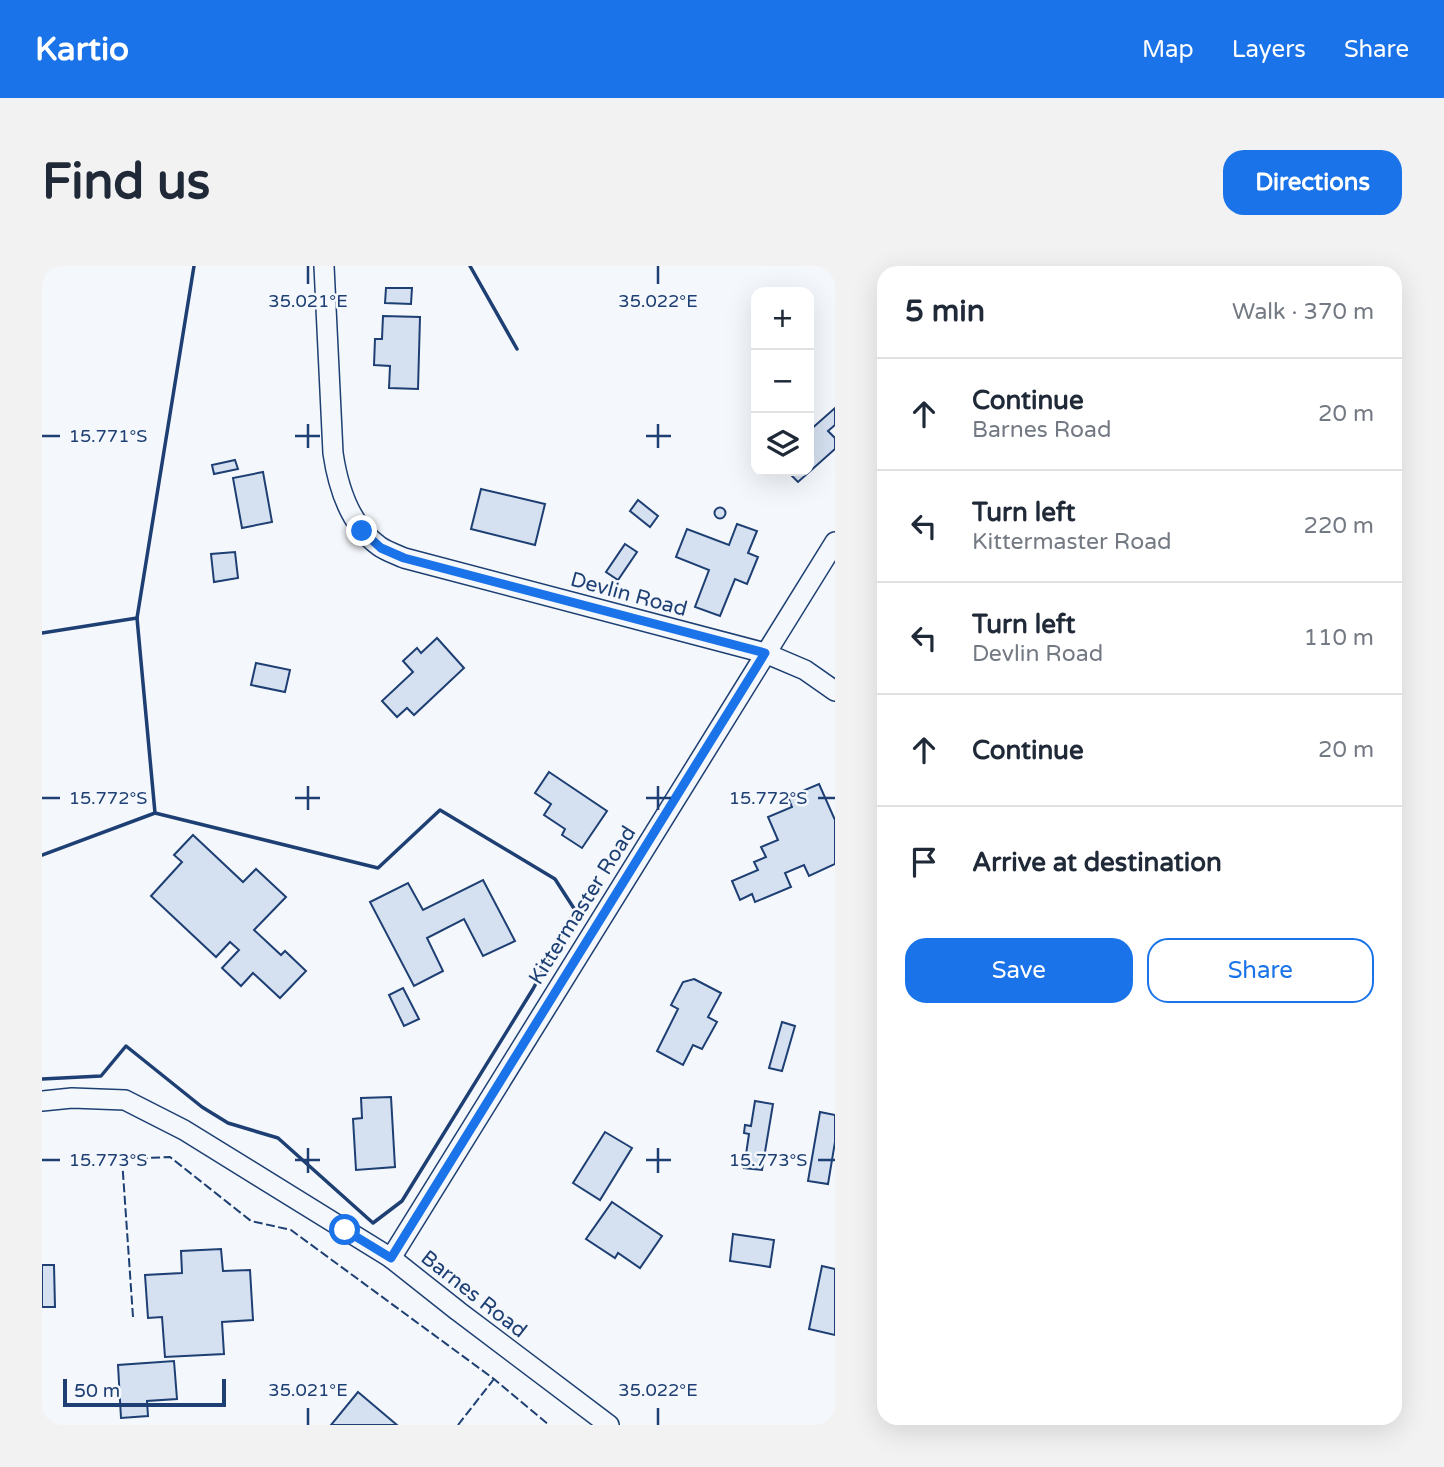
<!DOCTYPE html>
<meta charset="utf-8">
<style>
body{margin:0;font-family:"Varela Round",sans-serif;background:#f2f2f3;color:#1f2937}
.controls{position:absolute;right:21px;top:21px;display:grid;overflow:hidden;border-radius:14px;box-shadow:0 7px 28px #0002}
.controls button{width:63px;height:63px;display:grid;place-items:center;padding:0;border:0;border-bottom:2px solid #e0e1e3;background:#fff;color:#1f2937;font:35px sans-serif}
.scale{position:absolute;left:21px;bottom:18px;width:163px;box-sizing:border-box;padding-left:7px;border:4px solid #1d3f73;border-top:0;font-size:19px;line-height:24px;white-space:nowrap;color:#1d3f73;-webkit-text-stroke:5px #f4f7fb;paint-order:stroke}
.stop{position:absolute;width:21px;height:21px;margin:-16px;border:5px solid #1a73e8;border-radius:50%;background:#fff}
.stop.end{background:#1a73e8;border-color:#fff;box-shadow:0 2px 7px #0008}
.list{margin:0;padding:0;list-style:none}
h2{display:flex;justify-content:space-between;align-items:center;height:91px;margin:0;padding:0 28px;font-size:30px}
h2 small{font-size:23px;font-weight:400;color:#747a83}
.list li{display:grid;grid-template-columns:46px 1fr auto;gap:21px;align-items:center;box-sizing:border-box;height:112px;padding:0 28px;border-top:2px solid #e0e1e3}
.list b{display:block;font-size:26px;white-space:nowrap}
.list p{margin:0;font-size:23px;white-space:nowrap;color:#747a83}
.list em{font-size:23px;font-style:normal;color:#747a83}
.actions{display:flex;gap:14px;padding:21px 28px}
.actions a{flex:1;padding:16px 0;border:2px solid #1a73e8;border-radius:21px;text-align:center;font-size:24px;color:#1a73e8}
.actions .main{background:#1a73e8;color:#fff}
.icon{flex:none;width:38px;height:38px;fill:none;stroke:currentColor;stroke-width:2;stroke-linecap:round;stroke-linejoin:round}
.map{position:relative;flex:none;width:793px;height:1159px;overflow:hidden;border-radius:21px}
header{display:flex;align-items:center;gap:42px;box-sizing:border-box;height:98px;padding:0 35px;background:#1a73e8;color:#fff}
header strong{font-size:33px}
nav{display:flex;gap:38px;margin-inline-start:auto;font-size:24px}
.intro{display:flex;align-items:center;justify-content:space-between;box-sizing:border-box;height:168px;padding:0 42px}
h1{margin:0;font-size:49px}
.button{padding:18px 32px;border-radius:21px;background:#1a73e8;color:#fff;font-size:24px;font-weight:700}
main{display:flex;gap:42px;padding:0 42px}
aside{flex:1;background:#fff;border-radius:21px;box-shadow:0 7px 28px #0002}
.map>svg:first-child{display:block}
</style>
<header>
<strong>Kartio</strong>
<nav><a>Map</a><a>Layers</a><a>Share</a></nav>
</header>
<div class="intro"><h1>Find us</h1><a class="button">Directions</a></div>
<main>
<div class="map">
<svg width="793" height="1159" viewBox="0 0 793 1159">
<rect width="100%" height="100%" fill="#f4f7fb"/>
<g fill="#d5e0f0" stroke="#1d3f73" stroke-width="2">
<polygon points="344,22 370,22 369,38 343,37"/>
<polygon points="341,50 378,51 376,123 347,122 348,100 332,99 333,73 340,73"/>
<polygon points="793,142 793,159 786,165 793,172 793,183 756,216 745,205 767,205 767,165"/>
<polygon points="193,194 196,203 172,208 170,199"/>
<polygon points="221,206 230,256 200,262 191,212"/>
<polygon points="439,223 503,238 493,279 429,263"/>
<polygon points="596,234 616,250 608,261 588,245"/>
<circle cx="678" cy="247" r="5.5"/>
<polygon points="695,258 715,265 706,287 716,291 705,318 693,313 678,350 653,341 667,304 634,291 645,263 687,279"/>
<polygon points="583,278 595,286 576,314 564,306"/>
<polygon points="193,286 196,312 172,316 169,288"/>
<polygon points="395,372 422,402 372,449 365,442 355,451 340,435 371,406 361,395 375,382 379,387"/>
<polygon points="214,397 248,404 243,426 209,419"/>
<polygon points="507,506 565,545 540,582 520,569 523,563 502,549 509,538 493,527"/>
<polygon points="777,518 793,554 793,598 767,610 762,599 743,607 749,621 713,636 710,628 698,634 690,615 716,604 712,596 724,591 719,581 736,574 726,551 750,541 746,531"/>
<polygon points="151,569 201,616 214,603 244,631 212,664 239,689 243,685 264,705 238,732 211,707 199,720 180,702 197,684 188,676 174,691 109,630 140,596 132,589"/>
<polygon points="441,614 473,675 441,690 422,653 385,672 401,705 372,720 328,636 366,617 381,644"/>
<polygon points="652,713 679,727 666,751 675,756 660,783 651,779 641,799 615,785 636,743 629,739 641,716"/>
<polygon points="361,722 377,753 362,760 347,729"/>
<polygon points="740,756 753,760 740,805 727,802"/>
<polygon points="349,831 353,901 314,904 311,853 320,852 319,832"/>
<polygon points="713,835 731,838 720,904 702,902 707,868 702,867 703,859 709,860"/>
<polygon points="778,846 793,849 793,876 786,918 766,915"/>
<polygon points="563,866 590,882 558,934 531,917"/>
<polygon points="570,936 620,970 598,1002 576,987 573,992 544,973"/>
<polygon points="691,968 732,974 728,1001 688,995"/>
<polygon points="179,983 181,1005 208,1004 211,1054 180,1056 182,1088 123,1091 120,1051 106,1052 103,1009 140,1007 139,985"/>
<polygon points="0,999 12,999 13,1041 0,1041"/>
<polygon points="780,1000 793,1003 793,1069 767,1063"/>
<polygon points="132,1095 135,1133 105,1135 106,1150 79,1152 76,1099"/>
<polygon points="316,1126 355,1159 289,1159"/>
</g>
<g fill="none" stroke-linecap="round" stroke-linejoin="round">
<g stroke="#1d3f73" stroke-width="22">
<g id="street">
<path d="M282 0 291 187C296 221 308 259 337 280 344 285 353 288 362 292L723 387 763 404 793 425"/>
<polyline points="0,835 30,832 83,834 142,864 349,992 416,1045 567,1159"/>
<polyline points="349,992 793,276"/>
</g>
</g>
<use href="#street" stroke="#f4f7fb" stroke-width="19"/>
<g stroke="#1d3f73" stroke-width="2" stroke-dasharray="9 3.5" stroke-linecap="butt">
<polyline points="91,1051 80,893 128,891 209,955 249,964 452,1113 507,1159"/>
<polyline points="416,1159 452,1113"/>
</g>
<g stroke="#1d3f73" stroke-width="3.5">
<polyline points="428,0 475,83"/>
<polyline points="0,367 95,352 152,0"/>
<polyline points="0,589 113,547 95,352"/>
<polyline points="0,813 59,810 84,780 160,841 186,857 236,872 331,957 360,935 491,723 533,644 513,613 398,544 336,602 113,547"/>
</g>
</g>
<g fill="none" stroke-linecap="round" stroke-linejoin="round">
<polyline stroke="#1a73e8" stroke-width="9" points="303,964 349,992 723,387 362,292 339,282 320,265"/>
</g>
<path fill="none" stroke="#1d3f73" stroke-width="2.5" d="M266 0V18M616 0V18M266 158V182M616 158V182M0 170H18M253 170H278M604 170H629M266 520V544M616 520V544M0 532H18M253 532H278M604 532H629M776 532H793M266 882V907M616 882V907M0 894H18M253 894H278M604 894H629M776 894H793M266 1142V1159M616 1142V1159"/>
<g text-anchor="middle" stroke-width="5" stroke-linejoin="round" paint-order="stroke">
<g font-size="21" fill="#1d3f73" stroke="#f4f7fb">
<text transform="translate(587 328) rotate(15)" y="7">Devlin Road</text>
<text transform="translate(540 639) rotate(-58)" y="7">Kittermaster Road</text>
<text transform="translate(432 1028) rotate(38)" y="7">Barnes Road</text>
</g>
</g>
<g font-size="18" text-anchor="middle" fill="#1d3f73" stroke="#f4f7fb" stroke-width="5" stroke-linejoin="round" paint-order="stroke">
<text x="266" y="41">35.021°E</text>
<text x="616" y="41">35.022°E</text>
<text x="66" y="176">15.771°S</text>
<text x="66" y="538">15.772°S</text>
<text x="726" y="538">15.772°S</text>
<text x="66" y="900">15.773°S</text>
<text x="726" y="900">15.773°S</text>
<text x="266" y="1130">35.021°E</text>
<text x="616" y="1130">35.022°E</text>
</g>
</svg>
<div class="controls">
<button>+</button>
<button>−</button>
<button><svg class="icon" aria-label="layers" viewBox="0 0 24 24"><path d="M12 4l9 5-9 5-9-5zM3 14l9 5 9-5"/></svg></button>
</div>
<div class="scale">50 m</div>
<div class="stop" style="left:303px;top:964px"></div>
<div class="stop end" style="left:320px;top:265px"></div>
</div>
<aside>
<h2>5 min<small>Walk · 370 m</small></h2>
<ul class="list">
<li><svg class="icon" aria-label="ahead" viewBox="0 0 24 24"><path d="M12 20V5M6 11l6-6 6 6"/></svg><div><b>Continue</b><p>Barnes Road</p></div><em>20 m</em></li>
<li><svg class="icon" aria-label="left" viewBox="0 0 24 24"><path d="M17 20v-9H6M10 6l-5 5 5 5"/></svg><div><b>Turn left</b><p>Kittermaster Road</p></div><em>220 m</em></li>
<li><svg class="icon" aria-label="left" viewBox="0 0 24 24"><path d="M17 20v-9H6M10 6l-5 5 5 5"/></svg><div><b>Turn left</b><p>Devlin Road</p></div><em>110 m</em></li>
<li><svg class="icon" aria-label="ahead" viewBox="0 0 24 24"><path d="M12 20V5M6 11l6-6 6 6"/></svg><div><b>Continue</b></div><em>20 m</em></li>
<li><svg class="icon" aria-label="arrive" viewBox="0 0 24 24"><path d="M6 21V4h12l-3 4 3 4H6"/></svg><div><b>Arrive at destination</b></div></li>
</ul>
<div class="actions"><a class="main">Save</a><a>Share</a></div>
</aside>
</main>
